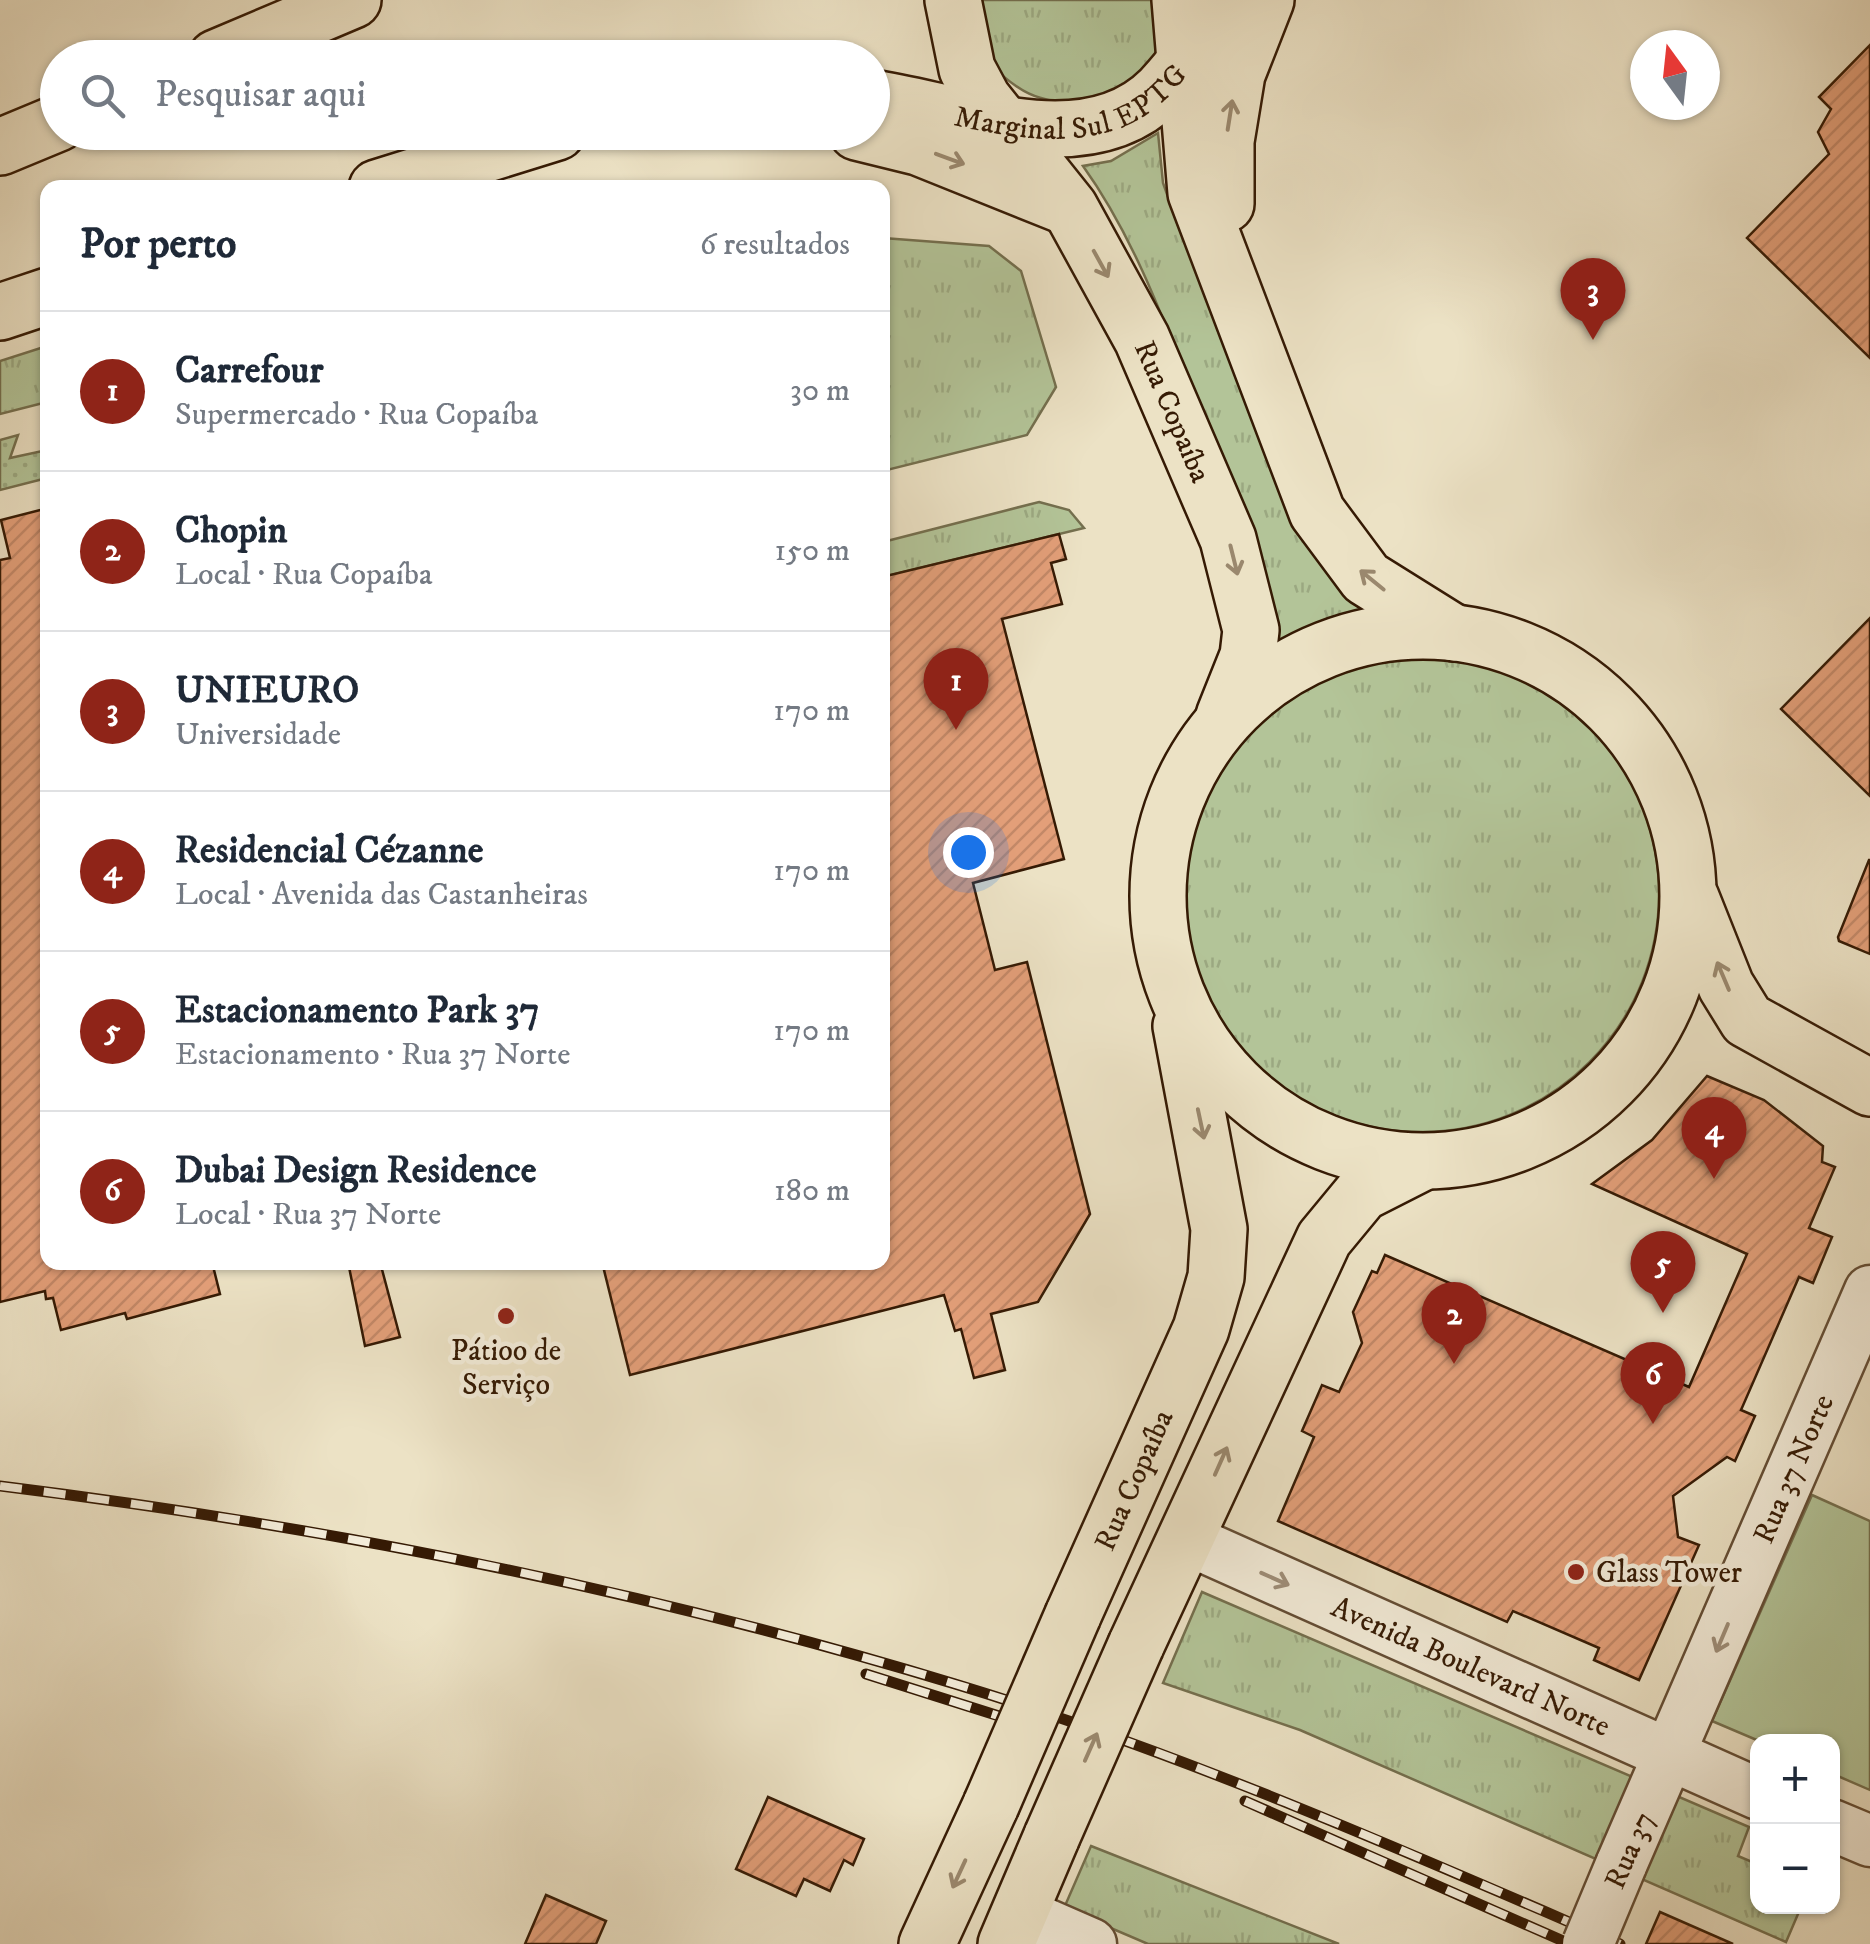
<!DOCTYPE html>
<html lang="pt">
<meta charset="utf-8">
<style>
body{margin:0;font-family:"IM FELL DW Pica",serif;background:#f2f2f3;color:#1f2937}
.controls{position:absolute;right:30px;bottom:30px;display:grid;overflow:hidden;border-radius:20px;box-shadow:0 2px 8px #0004}
.controls button{width:90px;height:90px;display:grid;place-items:center;padding:0;border:0;border-bottom:2px solid #e0e1e3;background:#fff;color:#1f2937;font:50px sans-serif}
.compass{position:absolute;left:1630px;top:30px;width:90px;height:90px;border-radius:50%;background:#fff;box-shadow:0 2px 8px #0004;rotate:345deg}
.you{position:absolute;left:968px;top:852px;width:35px;height:35px;margin:-25px;border:8px solid #fff;border-radius:50%;background:#1a73e8;box-shadow:0 0 0 15px #1a73e833}
.badge{display:grid;place-items:center;width:65px;height:65px;border-radius:50%;background:#8f2418;color:#fff;font-size:32px;font-weight:700}
.pin{position:absolute;translate:-50% -82px;filter:drop-shadow(0 2px 5px #0008)}
.pin::after{content:'';position:absolute;top:52px;width:35px;height:30px;background:inherit;clip-path:polygon(0 0,100% 0,50% 100%)}
.list{margin:0;padding:0;list-style:none}
h2{display:flex;justify-content:space-between;align-items:center;height:130px;margin:0;padding:0 40px;font-size:42px}
h2 small{font-size:32px;font-weight:400;color:#747a83}
.list li{display:grid;grid-template-columns:65px 1fr auto;gap:30px;align-items:center;box-sizing:border-box;height:160px;padding:0 40px;border-top:2px solid #e0e1e3}
.list b{display:block;font-size:38px;white-space:nowrap}
.list p{margin:0;font-size:32px;white-space:nowrap;color:#747a83}
.list em{font-size:32px;font-style:normal;color:#747a83}
.icon{flex:none;width:55px;height:55px;fill:none;stroke:currentColor;stroke-width:2;stroke-linecap:round;stroke-linejoin:round}
.map{position:relative;flex:none;width:1870px;height:1944px;overflow:hidden}
.search{position:absolute;background:#fff;box-shadow:0 2px 8px #0004;left:40px;top:40px;width:850px;height:110px;display:flex;align-items:center;gap:25px;box-sizing:border-box;padding:0 35px;border-radius:55px;color:#747a83;font-size:38px}
.panel{position:absolute;background:#fff;box-shadow:0 2px 8px #0004;left:40px;top:180px;width:850px;height:1090px;border-radius:20px}
.map>svg:first-child{display:block}
</style>
<div class="map">
<svg width="1870" height="1944" viewBox="0 0 1870 1944">
<defs>
<pattern id="grass-tufts" width="24" height="20" patternUnits="userSpaceOnUse" patternTransform="scale(2.5)"><rect width="24" height="20" fill="#b3c498"/><path d="M3 7l-1-3M5 7V3M7 7l1-3M15 17l-1-3M17 17v-4M19 17l1-3" fill="none" stroke="#9ba881"/></pattern>
<pattern id="garden-dots" width="8" height="8" patternUnits="userSpaceOnUse" patternTransform="scale(2.5)"><rect width="8" height="8" fill="#b3c498"/><path d="M2 2h.1M6 6h.1" fill="none" stroke="#9ba881" stroke-width="1.8" stroke-linecap="round"/></pattern>
<pattern id="building-hatch" width="6" height="6" patternUnits="userSpaceOnUse" patternTransform="scale(2.5)"><rect width="6" height="6" fill="#e39f79"/><path d="M-1 1l2-2M0 6l6-6M5 7l2-2" fill="none" stroke="#c38867"/></pattern>
</defs>
<rect width="100%" height="100%" fill="#ece2c5"/>
<filter id="stains"><feTurbulence type="fractalNoise" baseFrequency=".002" numOctaves="4"/><feColorMatrix values="0 0 0 0 .2 0 0 0 0 .09 0 0 0 0 .02 0 0 0 .5 -.17"/></filter>
<radialGradient id="worn" r=".72"><stop offset=".6" stop-color="#630" stop-opacity="0"/><stop offset="1" stop-color="#630" stop-opacity=".3"/></radialGradient>
<g fill="url(#grass-tufts)" stroke="#746f4e" stroke-width="2.5">
<path d="M971 0H1162C1162 13 1163 27 1161 39 1152 92 1088 112 1041 98 1021 93 1004 77 989 64Z"/>
<path d="M1158 133 1163 183 1178 225 1312 535 1376 607 1330 618 1279 645C1275 572 1236 502 1209 436 1172 344 1141 247 1083 166L1111 161Z"/>
<polygon points="883,238 989,246 1021,271 1056,387 1027,435 883,471"/>
<polygon points="47,346 47,402 0,414 0,361"/>
<polygon points="1039,502 1069,510 1084,528 883,577 883,542"/>
<circle cx="1421" cy="894" r="238"/>
<polygon points="1202,1592 1749,1827 1738,1856 1757,1864 1758,1906 1801,1907 1786,1942 1300,1730 1163,1683"/>
<polygon points="1091,1846 1339,1944 1148,1944 1064,1908"/>
</g>
<polygon fill="#b3c498" stroke="#746f4e" stroke-width="2.5" points="1812,1495 1870,1521 1870,1790 1833,1774 1832,1742 1759,1741 1712,1721"/>
<polygon fill="url(#garden-dots)" stroke="#746f4e" stroke-width="2.5" points="18,435 10,458 47,450 47,478 0,490 0,440"/>
<g fill="url(#building-hatch)" stroke="#351a04" stroke-width="2.5">
<polygon points="1870,45 1870,358 1747,238 1829,154 1818,132 1831,109 1819,97"/>
<polygon points="48,508 48,1262 212,1262 220,1294 127,1319 125,1313 61,1330 53,1298 46,1299 45,1291 0,1302 0,560 10,558 1,520"/>
<polygon points="1059,534 1066,559 1051,563 1062,604 1002,619 1064,859 973,883 995,970 1027,962 1090,1214 1038,1302 991,1314 1005,1370 974,1378 961,1329 955,1331 944,1295 630,1375 602,1262 882,1262 882,577"/>
<polygon points="1870,618 1870,796 1781,709"/>
<polygon points="1869,860 1870,860 1870,954 1839,941 1838,937"/>
<polygon points="1707,1076 1764,1100 1823,1146 1822,1162 1835,1167 1809,1228 1832,1237 1813,1283 1799,1277 1741,1410 1755,1416 1735,1461 1727,1457 1673,1496 1678,1537 1699,1545 1639,1680 1594,1660 1599,1648 1513,1611 1507,1622 1278,1521 1314,1437 1302,1431 1322,1385 1339,1392 1362,1343 1353,1312 1372,1271 1377,1273 1385,1255 1689,1387 1747,1254 1592,1184 1652,1140"/>
<polygon points="348,1262 380,1262 400,1337 365,1346"/>
<polygon points="768,1797 864,1839 853,1865 844,1860 830,1891 804,1879 796,1896 736,1869"/>
<polygon points="546,1895 606,1921 596,1944 525,1944"/>
<polygon points="1660,1912 1733,1944 1646,1944"/>
</g>
<g fill="none" stroke-linecap="round" stroke-linejoin="round">
<g stroke="#634c34" stroke-width="55">
<g id="minor">
<path id="s1" d="M1186 1539 1758 1794"/>
<polyline points="1832,1825 1870,1841"/>
<path id="s2" d="M1621 1865 1870 1291"/>
<polyline points="1020,1913 1091,1944"/>
</g>
</g>
<g stroke="#351a04" stroke-width="60">
<g id="major">
<path id="s3" d="M953 0 967 69 983 99 1070 208 1142 339 1228 539 1251 630 1248 656 1224 716"/>
<polyline points="1180,0 1196,193 1317,512 1366,578 1454,633"/>
<path id="s4" d="M872 98C960 111 1087 165 1161 90 1187 63 1209 29 1233 0"/>
<polyline points="857,132 918,147 1065,206"/>
<polyline points="377,188 557,132"/>
<polyline points="1226,204 1226,141 1237,74 1266,0"/>
<polyline points="0,312 48,296"/>
<circle cx="1423" cy="896" r="265"/>
<polyline points="1691,898 1726,986 1747,1020 1870,1088"/>
<path id="s5" d="M1073 1615 1201 1329 1216 1277 1219 1229 1181 1026"/>
<polyline points="1136,1645 1324,1239 1362,1193 1423,1162"/>
<polyline points="927,1944 991,1805"/>
<polyline points="1006,1944 1052,1836"/>
</g>
</g>
<g stroke="#351a04" stroke-width="60">
<g id="highway">
<polyline points="216,58 353,0"/>
<polyline points="0,147 58,123"/>
</g>
</g>
<use href="#minor" stroke="#f3ecd9" stroke-width="50"/>
<use href="#major" stroke="#ece2c5" stroke-width="55"/>
<use href="#highway" stroke="#ece2c5" stroke-width="55"/>
<g stroke="#351a04" stroke-width="11">
<g id="rail">
<path d="M0 1486C324 1526 643 1589 955 1684 1183 1753 1402 1850 1620 1944"/>
<polyline points="866,1674 1024,1724"/>
<polyline points="1245,1801 1570,1944"/>
</g>
</g>
<use href="#rail" stroke="#f3ecd9" stroke-width="8" stroke-dasharray="22" stroke-linecap="butt"/>
<g stroke="#634c34" stroke-width="55" stroke-linecap="butt">
<polyline id="minor-bridge" points="1588,1944 1621,1865"/>
</g>
<g stroke="#351a04" stroke-width="60" stroke-linecap="butt">
<g id="major-bridge">
<polyline points="991,1805 1073,1615"/>
<polyline points="1052,1836 1136,1645"/>
</g>
</g>
<use href="#minor-bridge" stroke="#f3ecd9" stroke-width="50"/>
<use href="#major-bridge" stroke="#ece2c5" stroke-width="55"/>
</g>
<defs><path id="oneway-shaft" d="M-6 0H5M1.5-3L5.5 0L1.5 3" fill="none" stroke-width="1.6" stroke-linecap="round" stroke-linejoin="round" transform="scale(2.5)"/></defs>
<g stroke="#9a886e">
<use href="#oneway-shaft" transform="translate(1230 115) rotate(-81)"/>
<use href="#oneway-shaft" transform="translate(950 159) rotate(20)"/>
<use href="#oneway-shaft" transform="translate(1101 264) rotate(61)"/>
<use href="#oneway-shaft" transform="translate(1234 560) rotate(76)"/>
<use href="#oneway-shaft" transform="translate(1372 580) rotate(-141)"/>
<use href="#oneway-shaft" transform="translate(1723 976) rotate(-113)"/>
<use href="#oneway-shaft" transform="translate(1201 1124) rotate(78)"/>
<use href="#oneway-shaft" transform="translate(1221 1461) rotate(-66)"/>
<use href="#oneway-shaft" transform="translate(1091 1747) rotate(-66)"/>
<use href="#oneway-shaft" transform="translate(959 1874) rotate(115)"/>
</g>
<g stroke="#9e8e79">
<use href="#oneway-shaft" transform="translate(1275 1579) rotate(24)"/>
<use href="#oneway-shaft" transform="translate(1722 1638) rotate(113)"/>
</g>
<g fill="#8f2418" stroke="#f3ecd9" stroke-width="4">
<circle cx="506" cy="1316" r="10"/>
<circle cx="1576" cy="1572" r="10"/>
</g>
<g text-anchor="middle" stroke-width="9" stroke-linejoin="round" paint-order="stroke">
<g font-size="30" fill="#351a04" stroke="#f3ecd9">
<text dy="10" stroke="none"><textPath href="#s4" startOffset="208">Marginal Sul EPTG</textPath></text>
<text dy="10" stroke="none"><textPath href="#s3" startOffset="472">Rua Copaíba</textPath></text>
<text dy="10" stroke="none"><textPath href="#s2" startOffset="432">Rua 37 Norte</textPath></text>
<text dy="10" stroke="none"><textPath href="#s5" startOffset="148">Rua Copaíba</textPath></text>
<text dy="10" stroke="none"><textPath href="#s1" startOffset="312">Avenida Boulevard Norte</textPath></text>
<text transform="translate(1629 1850) rotate(-66)" y="10">Rua 37</text>
</g>
<g font-size="30" fill="#351a04" stroke="#f3ecd9">
<text x="506" y="1360">Pátioo de<tspan x="506" dy="34">Serviço</tspan></text>
<text x="1596" y="1582" text-anchor="start">Glass Tower</text>
</g>
</g>
<rect width="100%" height="100%" filter="url(#stains)"/>
<rect width="100%" height="100%" fill="url(#worn)"/>
</svg>
<div class="controls">
<button>+</button>
<button>−</button>
</div>
<svg class="compass" viewBox="-18 -18 36 36"><path d="M0-13l5 13h-10z" fill="#e53935"/><path d="M0 13l5-13h-10z" fill="#747a83"/></svg>
<div class="you"></div>
<div class="pin badge" style="left:956px;top:730px">1</div>
<div class="pin badge" style="left:1454px;top:1364px">2</div>
<div class="pin badge" style="left:1593px;top:340px">3</div>
<div class="pin badge" style="left:1714px;top:1179px">4</div>
<div class="pin badge" style="left:1663px;top:1313px">5</div>
<div class="pin badge" style="left:1653px;top:1424px">6</div>
<div class="search"><svg class="icon" aria-label="search" viewBox="0 0 24 24"><circle cx="10" cy="10" r="6"/><path d="M15 15l6 6"/></svg>Pesquisar aqui</div>
<section class="panel">
<h2>Por perto<small>6 resultados</small></h2>
<ul class="list">
<li><span class="badge">1</span><div><b>Carrefour</b><p>Supermercado · Rua Copaíba</p></div><em>30 m</em></li>
<li><span class="badge">2</span><div><b>Chopin</b><p>Local · Rua Copaíba</p></div><em>150 m</em></li>
<li><span class="badge">3</span><div><b>UNIEURO</b><p>Universidade</p></div><em>170 m</em></li>
<li><span class="badge">4</span><div><b>Residencial Cézanne</b><p>Local · Avenida das Castanheiras</p></div><em>170 m</em></li>
<li><span class="badge">5</span><div><b>Estacionamento Park 37</b><p>Estacionamento · Rua 37 Norte</p></div><em>170 m</em></li>
<li><span class="badge">6</span><div><b>Dubai Design Residence</b><p>Local · Rua 37 Norte</p></div><em>180 m</em></li>
</ul>
</section>
</div>
